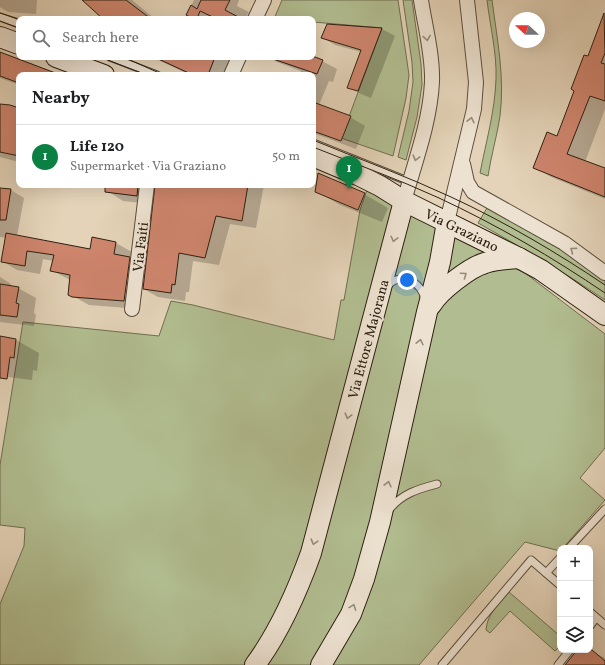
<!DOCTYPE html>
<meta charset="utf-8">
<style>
body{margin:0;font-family:Vollkorn,serif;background:#f2f2f2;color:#202124}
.controls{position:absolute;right:12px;bottom:12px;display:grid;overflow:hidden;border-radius:8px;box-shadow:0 4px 16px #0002}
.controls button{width:36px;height:36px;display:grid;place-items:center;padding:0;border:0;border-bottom:1px solid #e0e0e0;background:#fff;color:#202124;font:20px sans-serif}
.compass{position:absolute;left:509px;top:12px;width:36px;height:36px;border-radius:50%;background:#fff;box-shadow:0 4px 16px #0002;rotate:291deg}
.you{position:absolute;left:407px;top:280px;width:14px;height:14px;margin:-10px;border:3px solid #fff;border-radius:50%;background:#1a73e8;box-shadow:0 0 0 6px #1a73e833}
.badge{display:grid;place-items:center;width:26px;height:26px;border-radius:50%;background:#0b8043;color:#fff;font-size:13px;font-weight:700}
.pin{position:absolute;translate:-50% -33px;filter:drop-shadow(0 1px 2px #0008)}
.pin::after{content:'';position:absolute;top:21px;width:14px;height:12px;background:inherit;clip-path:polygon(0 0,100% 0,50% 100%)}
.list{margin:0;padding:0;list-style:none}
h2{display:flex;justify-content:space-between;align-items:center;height:52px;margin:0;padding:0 16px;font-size:17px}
h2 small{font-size:13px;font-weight:400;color:#757577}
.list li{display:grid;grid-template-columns:26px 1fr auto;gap:12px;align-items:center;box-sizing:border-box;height:64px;padding:0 16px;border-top:1px solid #e0e0e0}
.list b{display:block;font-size:15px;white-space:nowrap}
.list p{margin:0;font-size:13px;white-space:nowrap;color:#757577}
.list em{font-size:13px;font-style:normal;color:#757577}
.icon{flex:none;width:22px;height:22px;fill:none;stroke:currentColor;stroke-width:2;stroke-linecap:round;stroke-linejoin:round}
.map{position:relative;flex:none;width:605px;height:665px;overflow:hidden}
.search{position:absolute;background:#fff;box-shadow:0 4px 16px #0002;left:16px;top:16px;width:300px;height:44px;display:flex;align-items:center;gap:10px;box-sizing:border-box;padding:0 14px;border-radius:8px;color:#757577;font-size:15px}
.panel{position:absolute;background:#fff;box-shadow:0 4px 16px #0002;left:16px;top:72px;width:300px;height:116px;border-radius:8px}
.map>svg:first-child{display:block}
</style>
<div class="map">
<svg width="605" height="665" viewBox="0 0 605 665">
<rect width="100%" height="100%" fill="#e4d3b8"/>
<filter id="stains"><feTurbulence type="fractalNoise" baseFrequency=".005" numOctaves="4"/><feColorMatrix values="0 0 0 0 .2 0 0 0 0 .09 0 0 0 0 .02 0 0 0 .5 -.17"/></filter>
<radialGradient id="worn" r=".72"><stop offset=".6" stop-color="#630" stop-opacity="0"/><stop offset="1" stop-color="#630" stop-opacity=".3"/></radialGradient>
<g fill="#b1bd90" stroke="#6f6e50">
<polygon points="282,0 398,0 409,75 406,98 393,156 341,138 382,28 313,22 313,19 274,19"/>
<polygon points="403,0 412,0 421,64 422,85 417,117 406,160 398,157 409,111 413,82 412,62"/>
<path d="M487 0H492C497 39 505 77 500 116 497 136 491 156 488 176L480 173C486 142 495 111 496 79 497 53 490 26 487 0Z"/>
<polygon points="367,190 455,238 525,273 605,334 605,448 580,478 605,500 563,548 560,548 560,551 525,542 419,665 0,665 0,604 24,546 25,528 0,525 0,465 23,322 159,336 171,301 193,305 334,340 341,300 344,300 360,210"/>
<path d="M487 208 560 249 605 278V300C564 272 521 247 478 223Z"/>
<path d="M509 592 560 636V646L555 651 510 611 490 633 486 630C487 614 499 604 509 592Z"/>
</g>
<g fill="#0003">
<polygon points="0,0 37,0 36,14 8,12 0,7"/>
<polygon points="83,0 132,0 155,19 104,19"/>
<polygon points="194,0 239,0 237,6 249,12 245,19 185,19"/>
<polygon points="605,14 605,109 585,162 605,169 605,199 551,177 535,167 558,137"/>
<polygon points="328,25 382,29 395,36 371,98 361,94 348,87 361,52 335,45 323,38"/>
<polygon points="0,52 61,75 19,75 19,85 0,78"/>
<polygon points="152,57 224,57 236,64 231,75 190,75"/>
<polygon points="268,57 312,57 322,61 337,69 333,82 329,81 319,105 350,117 365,126 356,149 313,133 313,75 299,75 301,71 277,62"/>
<polygon points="0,105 19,109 19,162 0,157"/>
<polygon points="110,185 156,185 153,192 151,204 123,201 109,192"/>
<polygon points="157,185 264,185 256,228 230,224 219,265 193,261 189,292 186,292 185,301 158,297 142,288 140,309 89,305 69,294 70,280 51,270 53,261 43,259 40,274 17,270 2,261 6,238 0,237 0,189 11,190 24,198 17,236 91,251 93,238 116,243 132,252 130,259 147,268"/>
<polygon points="316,191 364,194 388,208 382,222 340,205"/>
<polygon points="0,277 11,284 11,287 18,288 36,298 34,313 36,315 34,326 0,322"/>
<polygon points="0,337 16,340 39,353 37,371 33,370 32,380 0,376 0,377"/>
<polygon points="585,650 590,650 605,658 605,665 566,665"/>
</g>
<g fill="#cf866e" stroke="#2d2011">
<polygon points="82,0 126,0 151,19 103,19"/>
<polygon points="201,0 230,0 225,10 242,19 217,19 200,11 197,19 194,19 186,15 191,5 197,9"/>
<polygon points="604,13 605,53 601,63 605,64 605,101 590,96 567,154 605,168 605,197 533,168 547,132 557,136 574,91 571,89 584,55 588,56"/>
<polygon points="327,24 382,28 358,91 347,88 361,50 321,38"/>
<polygon points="0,52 58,74 58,75 19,75 19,83 0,76"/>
<polygon points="154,57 215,57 208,75 193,75"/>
<polygon points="274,57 315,57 323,60 317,74 273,59"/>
<polygon points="313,102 351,116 341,141 313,131"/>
<polygon points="0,104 10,105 19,108 19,156 0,152"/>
<polygon points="318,173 365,193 358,210 315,192"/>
<polygon points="105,185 138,185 137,196 105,192"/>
<polygon points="155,185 248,185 242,221 216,216 205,258 179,253 175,285 172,284 171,293 143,289"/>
<polygon points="0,188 11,189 6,220 0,220"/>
<polygon points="6,233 90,249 92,237 116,242 114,254 130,257 124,301 72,297 68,295 70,275 50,271 54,255 27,251 25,266 1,262"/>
<polygon points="0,284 19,287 16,303 19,304 17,317 0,315"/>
<polygon points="0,336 16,339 14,358 10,357 7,379 0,378"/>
<polygon points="577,650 592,650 605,661 605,665 565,665"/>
</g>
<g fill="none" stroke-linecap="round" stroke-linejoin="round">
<g stroke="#5b4d3b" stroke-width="9">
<g id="lane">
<polyline points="0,17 19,24"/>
<polyline points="110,57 157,75"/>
<polyline points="313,143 410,182"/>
<path d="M387 286C401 271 422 282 425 300"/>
<path d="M389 510C401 494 418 489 437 484"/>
<polyline points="569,548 605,509"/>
<polyline points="546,573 560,558"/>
<polyline points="590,612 605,625"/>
<polyline points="590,626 596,618"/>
<polyline points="442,665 531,560 560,585"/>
<polyline points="558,665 570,650"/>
</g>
</g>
<g stroke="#5b4d3b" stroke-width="16">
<g id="street">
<polyline points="255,19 264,0"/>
<polyline points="231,75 239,57"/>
<polyline points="463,164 467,182 473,192 564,243 605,273"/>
<path d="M404 201C415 162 430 122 432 82 433 56 425 26 421 0"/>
<polyline points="447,222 474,109 476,82 467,0"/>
<polyline points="132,309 147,185"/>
</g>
</g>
<g stroke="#2d2011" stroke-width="22">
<g id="secondary">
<polyline points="0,37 19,44"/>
<polyline points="56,57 104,75"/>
<polyline points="313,156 358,175 380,186 404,201 519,258 541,270 605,315"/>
<path d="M431 305C439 291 470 267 485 263 496 259 508 259 519 258"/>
<path d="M255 665C280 631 297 592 311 553L404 201"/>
<polyline points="321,665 351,614 364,579 380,522 427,312 440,262 447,222"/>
</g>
</g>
<use href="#lane" stroke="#ede2d1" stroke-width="7"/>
<use href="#street" stroke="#ede2d1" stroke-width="14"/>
<use href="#secondary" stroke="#ede2d1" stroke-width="20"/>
<g stroke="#2d2011" stroke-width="1">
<polyline points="0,13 19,19"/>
<polyline points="0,21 19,28"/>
<polyline points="100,57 147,75"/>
<polyline points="123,57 164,75"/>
<path d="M313 140C359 159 406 176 451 197 505 222 556 252 605 285"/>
<path d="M313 147C355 164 398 179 439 198 497 225 552 257 605 293"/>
</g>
</g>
<defs><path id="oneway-chevron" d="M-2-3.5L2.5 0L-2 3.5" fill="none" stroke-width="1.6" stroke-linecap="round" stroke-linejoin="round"/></defs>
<g stroke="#978b7b">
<use href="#oneway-chevron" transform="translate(427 38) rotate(81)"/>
<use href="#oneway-chevron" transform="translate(471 120) rotate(-77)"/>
<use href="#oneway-chevron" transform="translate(416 158) rotate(105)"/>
<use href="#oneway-chevron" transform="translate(394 239) rotate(104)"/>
<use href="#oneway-chevron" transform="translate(573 250) rotate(-144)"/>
<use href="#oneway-chevron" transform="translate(464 275) rotate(-35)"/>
<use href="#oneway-chevron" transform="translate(420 342) rotate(-77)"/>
<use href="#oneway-chevron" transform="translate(348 416) rotate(105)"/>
<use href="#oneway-chevron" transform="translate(388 484) rotate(-77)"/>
<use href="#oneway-chevron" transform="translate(314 542) rotate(106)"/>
<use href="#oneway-chevron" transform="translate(353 607) rotate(-69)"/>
</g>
<g text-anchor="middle" stroke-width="4" stroke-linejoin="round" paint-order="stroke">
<g font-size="14" fill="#2d2011" stroke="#ede2d1">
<text transform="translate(462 230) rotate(26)" y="5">Via Graziano</text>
<text transform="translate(140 247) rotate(-83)" y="5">Via Faiti</text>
<text transform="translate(368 339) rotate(-75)" y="5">Via Ettore Majorana</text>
</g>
</g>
<rect width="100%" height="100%" filter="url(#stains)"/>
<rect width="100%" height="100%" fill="url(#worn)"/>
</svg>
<div class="controls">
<button>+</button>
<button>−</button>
<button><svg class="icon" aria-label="layers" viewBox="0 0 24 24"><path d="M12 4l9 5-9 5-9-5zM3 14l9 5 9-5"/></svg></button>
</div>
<svg class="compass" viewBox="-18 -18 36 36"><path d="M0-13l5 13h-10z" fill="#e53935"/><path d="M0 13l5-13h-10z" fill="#757577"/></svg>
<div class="you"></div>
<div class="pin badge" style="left:349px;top:189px">1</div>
<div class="search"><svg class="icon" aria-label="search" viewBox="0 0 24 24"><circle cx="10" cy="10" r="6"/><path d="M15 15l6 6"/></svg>Search here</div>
<section class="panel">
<h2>Nearby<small></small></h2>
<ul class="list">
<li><span class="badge">1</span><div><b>Life 120</b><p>Supermarket · Via Graziano</p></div><em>50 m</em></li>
</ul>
</section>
</div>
